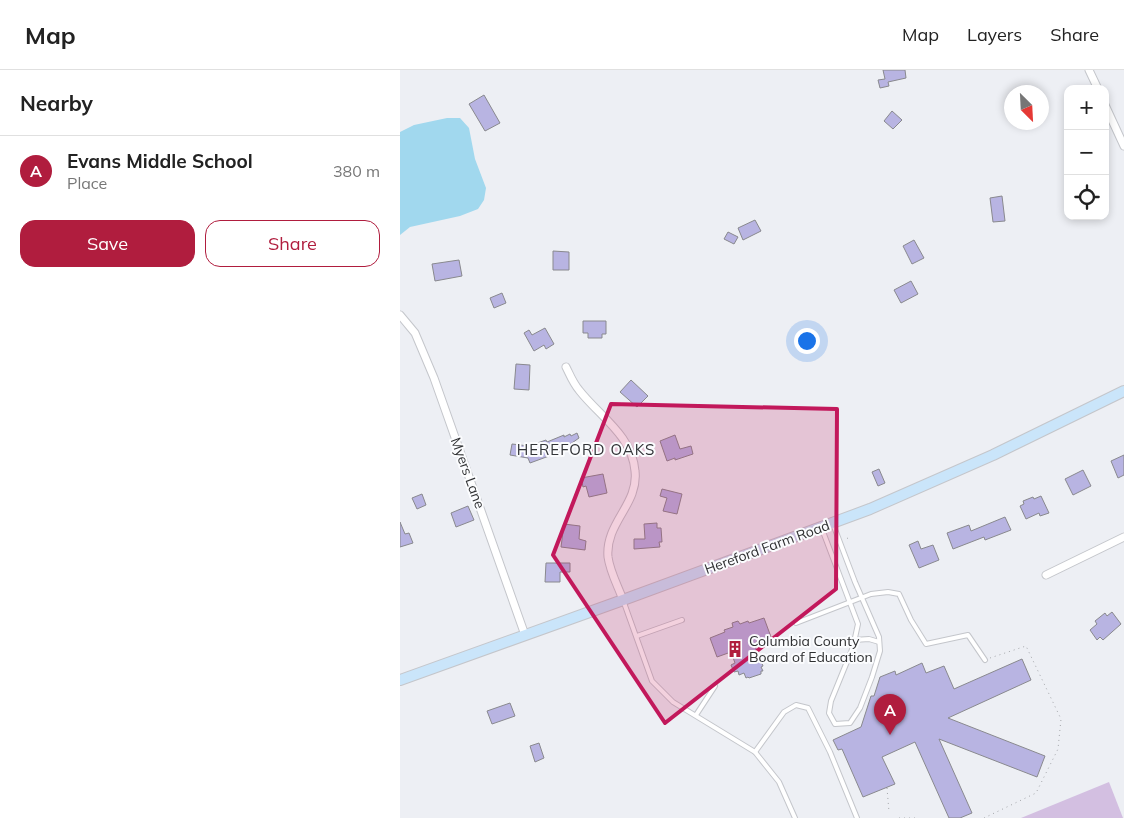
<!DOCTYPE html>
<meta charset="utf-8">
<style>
body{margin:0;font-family:Mulish,sans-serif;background:#f6f6f6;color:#222}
.controls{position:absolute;right:15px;top:15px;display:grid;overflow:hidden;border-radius:10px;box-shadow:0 2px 8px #0003}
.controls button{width:45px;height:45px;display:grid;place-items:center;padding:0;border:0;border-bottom:1px solid #e0e0e0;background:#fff;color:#222;font:25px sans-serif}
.compass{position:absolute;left:604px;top:15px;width:45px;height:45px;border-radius:50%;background:#fff;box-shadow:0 2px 8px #0003;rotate:156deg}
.you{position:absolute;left:406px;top:270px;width:18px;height:18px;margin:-12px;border:4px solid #fff;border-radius:50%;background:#1a73e8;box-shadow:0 0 0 8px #1a73e833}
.badge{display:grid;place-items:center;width:32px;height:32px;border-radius:50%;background:#b01d3e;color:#fff;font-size:16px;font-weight:700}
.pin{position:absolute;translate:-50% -41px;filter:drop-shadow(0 1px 2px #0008)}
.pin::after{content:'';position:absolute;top:26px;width:18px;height:15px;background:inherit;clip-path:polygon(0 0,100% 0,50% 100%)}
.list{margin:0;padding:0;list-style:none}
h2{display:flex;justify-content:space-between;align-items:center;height:65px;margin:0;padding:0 20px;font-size:21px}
h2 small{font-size:16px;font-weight:400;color:#767676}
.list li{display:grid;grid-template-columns:32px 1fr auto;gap:15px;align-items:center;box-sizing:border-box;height:70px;padding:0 20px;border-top:1px solid #e0e0e0}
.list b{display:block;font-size:19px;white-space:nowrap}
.list p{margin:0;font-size:16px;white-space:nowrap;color:#767676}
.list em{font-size:16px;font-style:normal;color:#767676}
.actions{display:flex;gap:10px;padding:15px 20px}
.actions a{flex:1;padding:11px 0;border:1px solid #b01d3e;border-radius:15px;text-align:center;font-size:18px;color:#b01d3e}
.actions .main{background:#b01d3e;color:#fff}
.icon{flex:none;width:28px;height:28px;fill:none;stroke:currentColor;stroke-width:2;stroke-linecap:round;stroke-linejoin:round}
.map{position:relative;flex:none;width:724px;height:748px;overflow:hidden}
header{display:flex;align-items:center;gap:30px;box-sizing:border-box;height:70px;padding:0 25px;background:#fff;border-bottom:1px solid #e0e0e0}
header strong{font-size:24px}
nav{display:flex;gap:28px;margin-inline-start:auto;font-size:18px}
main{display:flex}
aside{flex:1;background:#fff}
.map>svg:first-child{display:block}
</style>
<header>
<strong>Map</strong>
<nav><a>Map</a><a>Layers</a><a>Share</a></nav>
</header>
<main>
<aside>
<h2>Nearby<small></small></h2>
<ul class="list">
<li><span class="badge">A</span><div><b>Evans Middle School</b><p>Place</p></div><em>380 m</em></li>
</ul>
<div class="actions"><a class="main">Save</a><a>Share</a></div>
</aside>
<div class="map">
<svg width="724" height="748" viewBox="0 0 724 748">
<rect width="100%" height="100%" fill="#edeff4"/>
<polygon fill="#d3bfe1" points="709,712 723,748 621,748"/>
<polygon fill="#a1d8ee" points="47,48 60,48 69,58 75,89 86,118 84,130 78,139 60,146 10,157 0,165 0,62 14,55"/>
<g fill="#b8b4e2" stroke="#89898e">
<polygon points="483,0 505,0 506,8 488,12 489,16 480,18 478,10 485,9"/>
<polygon points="84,25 100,53 85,61 69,34"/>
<polygon points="492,41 502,50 493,59 484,51"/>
<polygon points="602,126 605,151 593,152 590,128"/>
<polygon points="355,150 361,161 343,170 338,158"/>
<polygon points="328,162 338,167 334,174 324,169"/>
<polygon points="514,170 524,188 512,194 503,176"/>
<polygon points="153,181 169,182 169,200 153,200"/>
<polygon points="59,190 62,206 35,211 32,194"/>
<polygon points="511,211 518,224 501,233 494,220"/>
<polygon points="102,223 106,233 94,238 90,228"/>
<polygon points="183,251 206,251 206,264 202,264 202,268 188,268 188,263 183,263"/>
<polygon points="145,258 154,274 146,279 144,275 134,281 124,263 129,260 132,265"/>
<polygon points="116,294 130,295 129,320 114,319"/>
<polygon points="231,310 248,326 237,337 220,322"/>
<polygon points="177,363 179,368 169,375 159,379 160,382 130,393 128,388 110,385 112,374 129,376 146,370 147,372 164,365 164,367 170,364 171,366"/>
<polygon points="275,365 280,379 291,376 293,384 275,390 275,388 267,391 260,371"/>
<polygon points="724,385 724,405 718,408 711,391"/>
<polygon points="479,399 485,413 478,416 472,402"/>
<polygon points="683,400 691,416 673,425 665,409"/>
<polygon points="203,404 207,423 189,427 186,416 183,417 181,408"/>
<polygon points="262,419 282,424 277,444 263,441 267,428 260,426"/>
<polygon points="22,424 26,435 17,439 12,428"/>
<polygon points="641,426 649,443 640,446 639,443 626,449 620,436 624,434 623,431 633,427 634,429"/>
<polygon points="68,436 74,450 56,457 51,443"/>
<polygon points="605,447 611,460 585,470 584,467 553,479 547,463 569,455 571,461"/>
<polygon points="0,452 5,464 9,463 13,473 0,477"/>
<polygon points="257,453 257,458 261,458 262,472 259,472 260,477 234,479 234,469 245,469 244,454"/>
<polygon points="164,454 180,456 179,469 186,471 185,480 161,477"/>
<polygon points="518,471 521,479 533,475 539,490 519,498 509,475"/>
<polygon points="146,493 170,493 170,502 160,502 160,512 145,512"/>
<polygon points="712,542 721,554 703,570 700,567 697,570 690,560 697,554 695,551 705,543 707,546"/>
<polygon points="364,548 371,567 356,572 357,576 355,576 363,596 361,597 363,601 361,601 361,604 349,608 348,607 346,608 344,603 339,605 338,601 334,602 331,595 335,593 331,582 317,587 310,568 325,562 324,560 333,557 332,553 338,551 340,554 348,551 349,553"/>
<polygon points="622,589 631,610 548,648 645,686 637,707 539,669 572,743 560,748 549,748 515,672 482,687 495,714 463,727 442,679 438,680 433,670 461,657 471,626 474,626 480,607 495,601 496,605 522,593 526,603 544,596 554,619"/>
<polygon points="110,633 115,646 92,654 87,641"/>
<polygon points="139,673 144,688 135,692 130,676"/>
</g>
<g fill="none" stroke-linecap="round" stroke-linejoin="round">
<g stroke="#c4c6cb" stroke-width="6">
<g id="lane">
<polyline points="422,459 458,554 453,577 431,631 429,643 435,654 450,653 460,638 472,607 480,581 479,567 455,512 433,454"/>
<polyline points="223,530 252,611 273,632 355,682 379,712 395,748"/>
<polyline points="396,553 471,524 488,522 499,524 511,550 526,574 568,565 585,590"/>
<polyline points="237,566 282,550"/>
<polyline points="454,570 469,569 479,572"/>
<polyline points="296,645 315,616"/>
<polyline points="355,682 384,642 396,635 408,638 430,682 457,748"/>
</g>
</g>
<g stroke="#c4c6cb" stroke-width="9">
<g id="street">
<polyline points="689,0 698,19"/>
<polyline points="705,35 724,76"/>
<polyline points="0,245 15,263 34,308 125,565"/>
<path d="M166 297C170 305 173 313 179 320 199 346 232 365 235 401 239 434 205 453 208 487 210 502 218 516 223 530"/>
<polyline points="646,505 724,467"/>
</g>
</g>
<g stroke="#c4c6cb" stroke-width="12">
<polyline id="secondary" points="0,610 223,530 470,439 593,385 724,321"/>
</g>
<g stroke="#a4a6aa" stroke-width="1" stroke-dasharray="1 4" stroke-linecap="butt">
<polyline points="447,468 449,469"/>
<polyline points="487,718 489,742"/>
<polyline points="499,748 519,748"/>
<polyline points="584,748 636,723 658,679 661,649 626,576 590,588"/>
</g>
<use href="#lane" stroke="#fff" stroke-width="4"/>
<use href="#street" stroke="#fff" stroke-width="7"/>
<use href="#secondary" stroke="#cae5fa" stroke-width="10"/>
</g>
<path fill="#c2185b" fill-opacity="0.2" stroke="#c2185b" stroke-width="4" stroke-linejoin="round" d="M211 334 437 339 436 519 265 653 153 485Z"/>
<defs>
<g id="building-bare" transform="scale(1.35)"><path d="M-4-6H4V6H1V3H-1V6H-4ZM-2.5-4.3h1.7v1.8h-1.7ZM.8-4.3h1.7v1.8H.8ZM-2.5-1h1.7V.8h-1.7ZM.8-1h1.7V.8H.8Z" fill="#b01d3e" stroke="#fbfcfe" stroke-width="2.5" paint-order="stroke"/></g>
</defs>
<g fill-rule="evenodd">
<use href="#building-bare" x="335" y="579"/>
</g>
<g text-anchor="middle" stroke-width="4" stroke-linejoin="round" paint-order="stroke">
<g font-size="14" fill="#2f3032" stroke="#fbfcfe">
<text transform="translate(68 403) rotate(70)" y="5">Myers Lane</text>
<text transform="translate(367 477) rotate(-20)" y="5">Hereford Farm Road</text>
</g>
<g font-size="14" fill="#2f3032" stroke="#fbfcfe" text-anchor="start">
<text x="349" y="576">Columbia County<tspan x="349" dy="16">Board of Education</tspan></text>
</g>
<g font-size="15" letter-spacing="1" fill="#313337" stroke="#fbfcfe">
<text x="186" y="385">HEREFORD OAKS</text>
</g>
</g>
</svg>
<div class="controls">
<button>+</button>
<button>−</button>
<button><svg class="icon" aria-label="locate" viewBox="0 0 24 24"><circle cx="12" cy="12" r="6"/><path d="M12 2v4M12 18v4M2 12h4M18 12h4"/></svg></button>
</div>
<svg class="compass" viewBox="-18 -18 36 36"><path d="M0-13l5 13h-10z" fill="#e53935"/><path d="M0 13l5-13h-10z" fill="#767676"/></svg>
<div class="you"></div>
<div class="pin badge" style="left:490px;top:665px">A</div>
</div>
</main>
